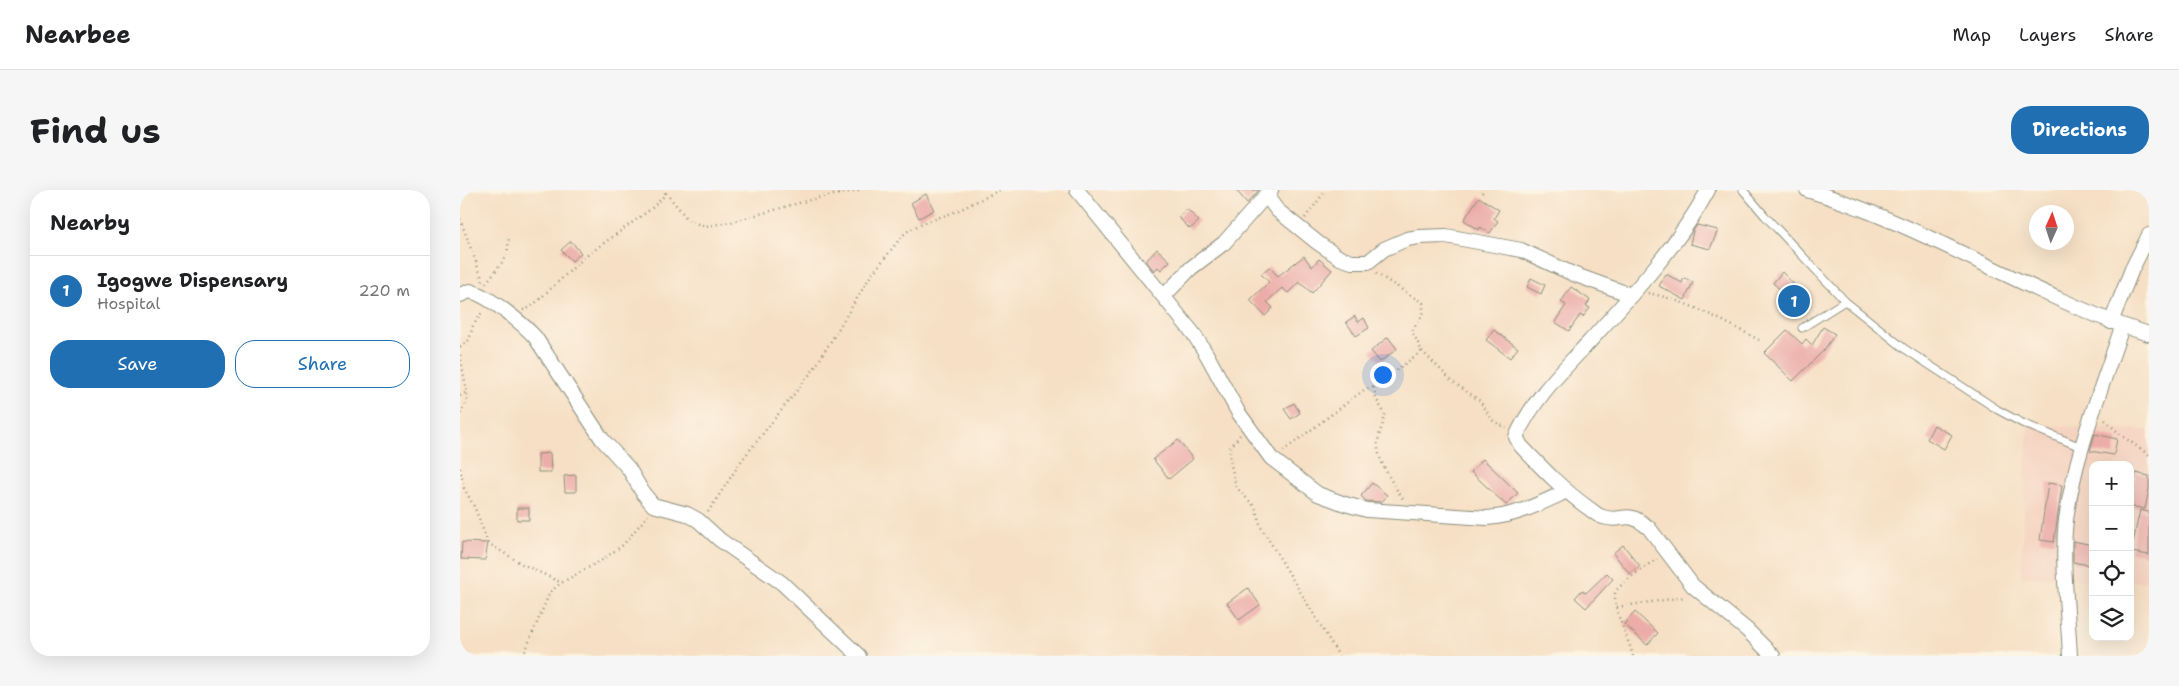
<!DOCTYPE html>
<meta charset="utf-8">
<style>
body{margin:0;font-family:"Shantell Sans",sans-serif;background:#f6f6f6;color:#202124}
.controls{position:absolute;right:15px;bottom:15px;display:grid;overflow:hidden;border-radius:10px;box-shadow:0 5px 20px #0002}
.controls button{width:45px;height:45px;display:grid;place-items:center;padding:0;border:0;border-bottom:1px solid #e0e0e0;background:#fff;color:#202124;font:25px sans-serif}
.compass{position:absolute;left:1569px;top:15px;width:45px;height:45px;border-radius:50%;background:#fff;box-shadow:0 5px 20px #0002;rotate:3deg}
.you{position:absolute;left:922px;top:184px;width:18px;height:18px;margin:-12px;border:4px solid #fff;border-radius:50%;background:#1a73e8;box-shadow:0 0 0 8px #1a73e833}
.badge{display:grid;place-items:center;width:32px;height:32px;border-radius:50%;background:#1f6fb2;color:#fff;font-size:16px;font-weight:700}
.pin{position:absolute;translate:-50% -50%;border:2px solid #fff;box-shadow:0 1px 5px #0006}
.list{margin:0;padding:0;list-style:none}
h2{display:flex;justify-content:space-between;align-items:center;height:65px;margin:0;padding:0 20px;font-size:21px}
h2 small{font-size:16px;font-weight:400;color:#757577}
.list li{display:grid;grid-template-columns:32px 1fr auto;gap:15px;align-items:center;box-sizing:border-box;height:70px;padding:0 20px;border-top:1px solid #e0e0e0}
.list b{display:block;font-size:19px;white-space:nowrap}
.list p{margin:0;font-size:16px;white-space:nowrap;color:#757577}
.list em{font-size:16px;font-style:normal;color:#757577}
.actions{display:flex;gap:10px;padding:15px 20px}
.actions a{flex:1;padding:11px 0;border:1px solid #1f6fb2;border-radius:20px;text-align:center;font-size:18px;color:#1f6fb2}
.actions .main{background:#1f6fb2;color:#fff}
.icon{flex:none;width:28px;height:28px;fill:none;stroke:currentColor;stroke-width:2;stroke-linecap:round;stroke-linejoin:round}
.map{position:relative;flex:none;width:1689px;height:466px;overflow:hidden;border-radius:20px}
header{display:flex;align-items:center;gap:30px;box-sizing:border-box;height:70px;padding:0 25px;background:#fff;border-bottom:1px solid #e0e0e0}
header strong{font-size:24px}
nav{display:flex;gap:28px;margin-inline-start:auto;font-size:18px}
.intro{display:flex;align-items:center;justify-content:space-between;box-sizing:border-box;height:120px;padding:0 30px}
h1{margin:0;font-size:35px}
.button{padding:12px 22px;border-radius:20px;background:#1f6fb2;color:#fff;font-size:18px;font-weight:700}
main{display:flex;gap:30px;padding:0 30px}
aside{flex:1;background:#fff;border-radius:20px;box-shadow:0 5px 20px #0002}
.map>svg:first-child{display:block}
</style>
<header>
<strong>Nearbee</strong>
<nav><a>Map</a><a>Layers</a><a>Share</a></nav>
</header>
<div class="intro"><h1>Find us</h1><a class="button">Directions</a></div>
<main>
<aside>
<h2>Nearby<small></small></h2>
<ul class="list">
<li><span class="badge">1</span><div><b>Igogwe Dispensary</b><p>Hospital</p></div><em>220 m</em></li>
</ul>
<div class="actions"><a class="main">Save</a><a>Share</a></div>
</aside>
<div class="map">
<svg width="1689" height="466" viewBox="0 0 1689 466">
<rect width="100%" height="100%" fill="#fcf5e5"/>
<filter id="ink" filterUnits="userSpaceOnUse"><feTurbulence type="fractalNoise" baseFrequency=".02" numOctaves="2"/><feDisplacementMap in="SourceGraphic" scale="10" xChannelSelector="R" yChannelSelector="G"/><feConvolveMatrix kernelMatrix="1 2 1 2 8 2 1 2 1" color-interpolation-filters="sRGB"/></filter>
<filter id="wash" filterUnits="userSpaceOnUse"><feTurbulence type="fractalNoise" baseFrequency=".0096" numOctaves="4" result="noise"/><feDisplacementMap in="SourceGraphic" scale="20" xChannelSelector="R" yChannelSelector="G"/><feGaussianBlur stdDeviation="1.12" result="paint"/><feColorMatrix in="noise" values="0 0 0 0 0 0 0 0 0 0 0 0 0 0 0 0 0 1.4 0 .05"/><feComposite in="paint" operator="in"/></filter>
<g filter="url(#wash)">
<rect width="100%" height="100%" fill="#f6dfc4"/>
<polygon fill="#f5d3c1" points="1568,235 1689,240 1689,392 1670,391 1670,275 1633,275 1633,390 1561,386"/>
<g id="blocks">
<g fill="#ecada9">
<polygon points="776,0 799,0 787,13"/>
<polygon points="466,4 474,20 459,28 451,13"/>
<polygon points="1019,7 1039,20 1034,28 1038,31 1030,43 1020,37 1019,40 1004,30"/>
<polygon points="727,19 739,31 730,39 718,27"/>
<polygon points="1237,35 1258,40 1250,59 1230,54 1233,41"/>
<polygon points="111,51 121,63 112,71 101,60"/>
<polygon points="697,59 710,71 701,80 698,77 694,81 686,71"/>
<polygon points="844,66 852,77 859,69 872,80 852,103 839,92 828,103 822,98 807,112 813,118 805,126 790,110 809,92 801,84 809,77 818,86"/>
<polygon points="1322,82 1349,110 1332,126 1319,112 1326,105 1313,93"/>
<polygon points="1206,84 1222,93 1224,88 1233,92 1225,110 1199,96"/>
<polygon points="1071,88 1085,95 1081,104 1067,97"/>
<polygon points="1111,97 1130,110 1126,116 1130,118 1123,127 1120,125 1109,141 1095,132 1106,115 1101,112"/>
<polygon points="895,126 898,132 904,128 909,138 896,146 886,132"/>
<polygon points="1363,137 1375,144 1364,160 1333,191 1304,163 1327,140 1342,154 1346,149 1352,155"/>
<polygon points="1034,140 1058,158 1050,168 1026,150"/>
<polygon points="928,147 937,159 920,172 911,161"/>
<polygon points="834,213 840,223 831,229 824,219"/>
<polygon points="1474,235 1492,245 1484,259 1467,249"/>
<polygon points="1635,244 1657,249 1654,265 1630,261"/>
<polygon points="718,250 733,269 709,289 693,269"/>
<polygon points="90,263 91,282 78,282 78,264"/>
<polygon points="1023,269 1058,303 1046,315 1011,282"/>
<polygon points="1676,283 1689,286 1689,299 1685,319 1670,316"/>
<polygon points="116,285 116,302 105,302 104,286"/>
<polygon points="912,293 927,305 922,312 906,311 901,306"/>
<polygon points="1588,293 1602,295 1594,352 1580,350"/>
<rect x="57" y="318" width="12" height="12"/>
<polygon points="1680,320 1689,322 1689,365 1671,362"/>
<polygon points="1613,351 1633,355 1633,376 1613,372"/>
<polygon points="2,352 28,353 25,370 1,369"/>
<polygon points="1163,355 1180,376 1170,384 1153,363"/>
<polygon points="1147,383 1153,389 1126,418 1115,408 1122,400 1126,403"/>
<polygon points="788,398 800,415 779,430 767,413"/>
<polygon points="1175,422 1198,443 1187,455 1164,434"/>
</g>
</g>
</g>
<g filter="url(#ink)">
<use href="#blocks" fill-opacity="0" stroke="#8a8e7c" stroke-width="1"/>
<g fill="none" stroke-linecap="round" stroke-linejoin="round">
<g stroke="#8a8e7c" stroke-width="9">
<g id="service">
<polyline points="1283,0 1305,26 1385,111 1445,159 1538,220 1562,233 1621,257"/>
<polyline points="1342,138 1385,111"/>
</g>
</g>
<g stroke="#8a8e7c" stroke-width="16">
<g id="minor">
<path d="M617 0 733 143 747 165 778 222 811 268 858 304 885 314 907 320 1027 328C1056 326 1079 314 1105 302"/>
<polyline points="811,0 808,8 817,20 858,53 880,68 892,72 908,72 924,59 947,49 959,47 986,46 1061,60 1113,84 1171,105"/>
<path d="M1248 0C1220 53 1171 106 1130 151 1102 181 1073 209 1056 247L1061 256C1082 278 1102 299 1127 317 1132 320 1137 326 1143 327 1165 334 1164 317 1189 338L1233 396 1287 440 1313 466"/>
<path d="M1347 0C1436 26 1517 73 1601 110 1630 123 1658 135 1689 144"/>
<path d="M0 105 10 101C29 106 61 132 75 147L142 249 169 279 183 303 193 315 227 324 238 330 260 350 322 393 399 466"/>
<polyline points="704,106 731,78 764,53 809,2"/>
<polyline points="1651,132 1672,79 1689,45"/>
<path d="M1610 466C1608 421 1601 374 1606 330 1615 263 1641 200 1662 137"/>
</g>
</g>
<g stroke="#8a8e7c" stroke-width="2.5" stroke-dasharray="1 4" stroke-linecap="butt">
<polyline points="206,3 230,32 246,36 271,32 357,8 400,0"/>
<polyline points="1022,3 1024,0"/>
<polyline points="845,28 866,0"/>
<polyline points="0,29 23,91"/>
<polyline points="26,93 47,66 49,47"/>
<path d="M1188 103C1229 111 1265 132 1301 151"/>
<polyline points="63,120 71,117 126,66 191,19 204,6 206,0"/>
<polyline points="0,157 9,150 13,136 23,121"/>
<polyline points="962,161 992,191 1020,211 1032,230 1046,238"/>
<polyline points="0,165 7,202 7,212 0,224"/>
<path d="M914 197 916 209 925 224C924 233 919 242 918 251 915 268 934 295 943 309"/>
<polyline points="0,206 7,202"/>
<polyline points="1645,230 1661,245 1689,265"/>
<polyline points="780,245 770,258 770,270 776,297 795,317 801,337 879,466"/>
<polyline points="823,261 904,200 914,197 962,161 952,141 963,124 963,113 914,82"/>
<polyline points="0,278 4,298 15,318 28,353 62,374 100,392"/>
<polyline points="248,322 282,270 354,179 410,87 438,51 446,42 461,34 497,21 540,0"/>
<polyline points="1157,417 1225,407"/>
<polyline points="63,466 90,402 101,393 142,370 163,355 188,325"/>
<path d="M1173 466C1168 446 1154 424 1155 403 1157 396 1188 374 1197 369"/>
</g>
<use href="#service" stroke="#fff" stroke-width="7"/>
<use href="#minor" stroke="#fff" stroke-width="14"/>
</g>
</g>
</svg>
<div class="controls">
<button>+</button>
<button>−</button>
<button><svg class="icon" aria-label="locate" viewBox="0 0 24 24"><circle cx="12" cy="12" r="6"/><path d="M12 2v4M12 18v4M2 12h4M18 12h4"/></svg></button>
<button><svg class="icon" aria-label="layers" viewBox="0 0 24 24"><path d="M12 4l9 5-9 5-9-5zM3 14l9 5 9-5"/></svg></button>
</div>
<svg class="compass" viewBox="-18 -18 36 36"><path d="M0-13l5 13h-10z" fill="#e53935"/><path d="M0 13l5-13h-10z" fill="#757577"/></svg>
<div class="you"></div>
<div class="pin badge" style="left:1334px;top:111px">1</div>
</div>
</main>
